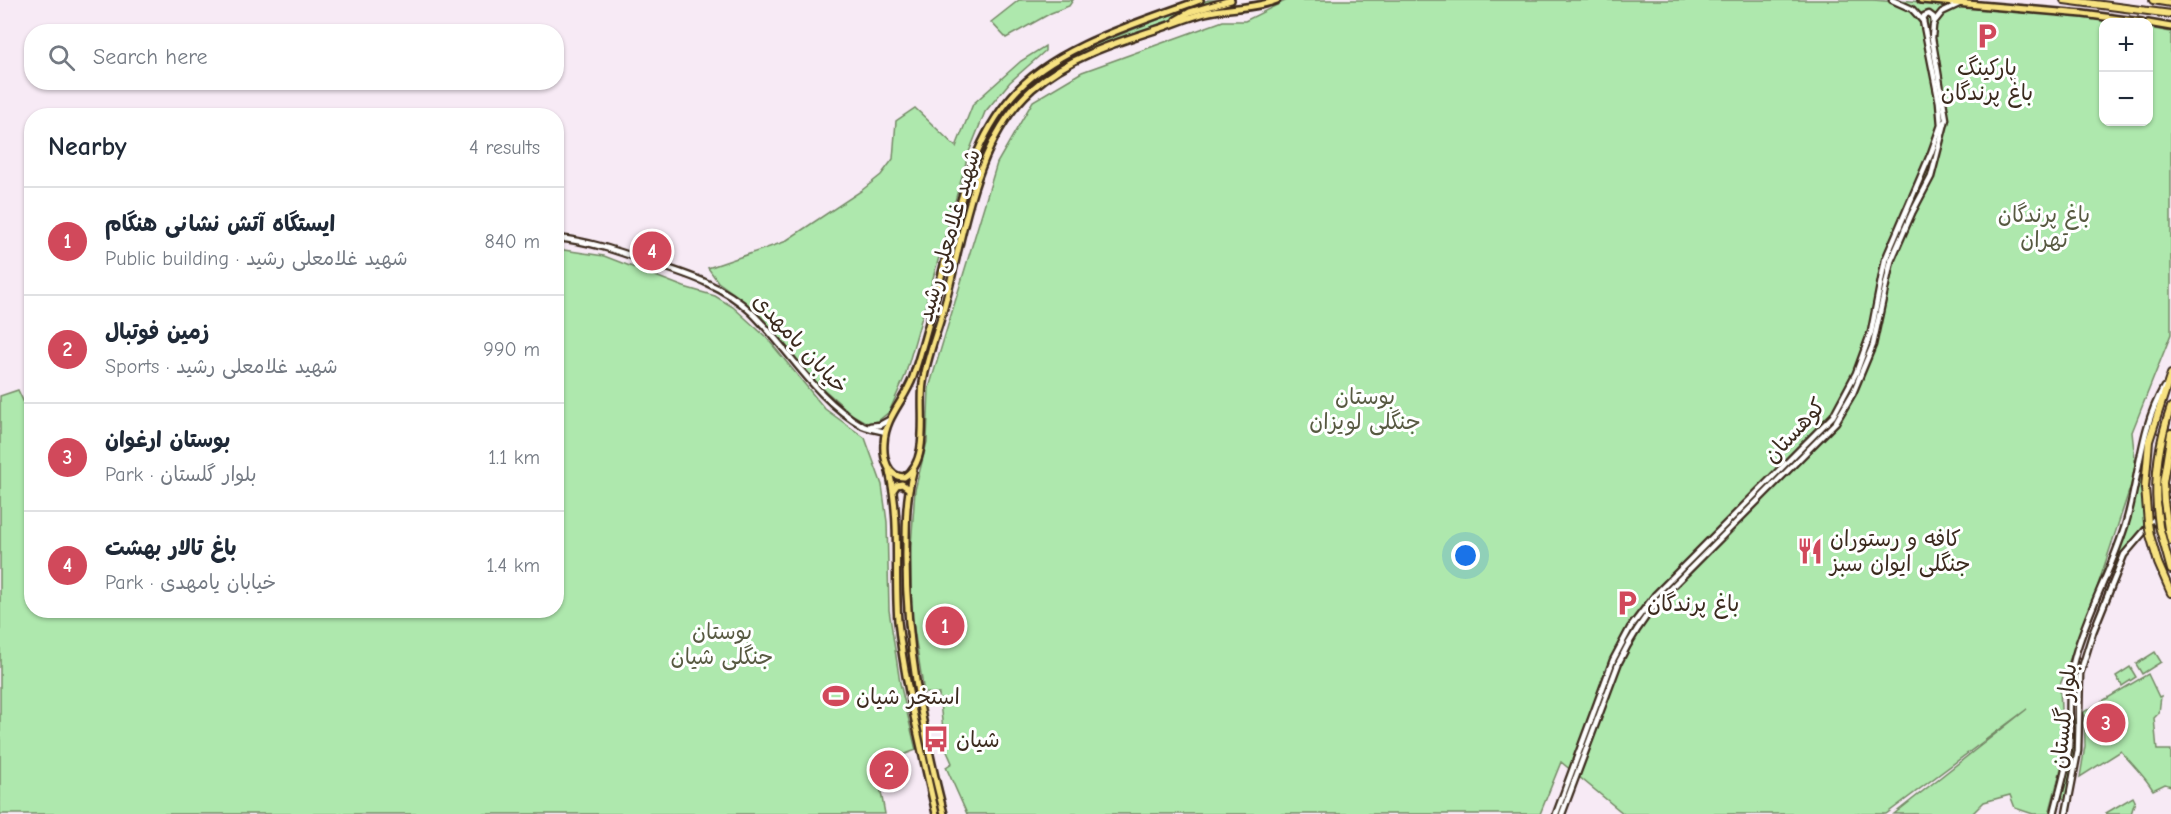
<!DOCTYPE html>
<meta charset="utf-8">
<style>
body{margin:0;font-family:"Comic Neue","Playpen Sans Arabic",sans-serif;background:#f2f2f3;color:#1f2937}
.controls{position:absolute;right:18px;top:18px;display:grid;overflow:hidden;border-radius:12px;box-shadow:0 2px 4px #0004}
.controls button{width:54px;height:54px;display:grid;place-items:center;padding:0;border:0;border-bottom:2px solid #e0e1e3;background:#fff;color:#1f2937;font:30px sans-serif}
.you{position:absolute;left:1466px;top:556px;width:21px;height:21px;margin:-15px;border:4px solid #fff;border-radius:50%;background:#1a73e8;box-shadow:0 0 0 9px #1a73e833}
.badge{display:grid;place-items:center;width:39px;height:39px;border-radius:50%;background:#d1495b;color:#fff;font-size:20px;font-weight:700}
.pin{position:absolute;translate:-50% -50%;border:3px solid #fff;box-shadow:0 2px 6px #0006}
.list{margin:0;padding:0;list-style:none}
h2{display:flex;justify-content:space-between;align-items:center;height:78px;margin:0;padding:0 24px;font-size:26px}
h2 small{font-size:20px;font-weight:400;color:#747a83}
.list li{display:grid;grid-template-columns:39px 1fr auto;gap:18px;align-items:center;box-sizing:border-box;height:108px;padding:0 24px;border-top:2px solid #e0e1e3}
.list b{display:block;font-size:22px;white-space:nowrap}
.list p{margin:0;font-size:20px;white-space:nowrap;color:#747a83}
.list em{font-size:20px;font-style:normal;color:#747a83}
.icon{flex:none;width:33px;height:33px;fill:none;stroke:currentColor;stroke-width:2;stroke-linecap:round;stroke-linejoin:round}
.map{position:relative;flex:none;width:2171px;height:814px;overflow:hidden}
.search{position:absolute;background:#fff;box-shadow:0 2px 4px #0004;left:24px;top:24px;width:540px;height:66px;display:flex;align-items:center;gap:15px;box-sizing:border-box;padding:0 21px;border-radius:24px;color:#747a83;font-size:22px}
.panel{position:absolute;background:#fff;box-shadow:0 2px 4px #0004;left:24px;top:108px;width:540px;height:510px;border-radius:24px}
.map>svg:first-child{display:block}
</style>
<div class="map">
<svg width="2171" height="814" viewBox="0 0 2171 814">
<rect width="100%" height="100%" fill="#f7eaf5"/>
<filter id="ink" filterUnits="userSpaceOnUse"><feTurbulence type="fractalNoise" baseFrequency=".0167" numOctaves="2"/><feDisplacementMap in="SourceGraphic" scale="12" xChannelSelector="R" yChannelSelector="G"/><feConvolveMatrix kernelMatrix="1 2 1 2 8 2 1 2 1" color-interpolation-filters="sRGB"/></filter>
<g filter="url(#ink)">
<g fill="#aee8ad" stroke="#748966" stroke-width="1.5">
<polygon points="1019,0 1073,0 1069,6 1051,13 1006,38 991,22"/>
<polygon points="1208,0 1222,0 1086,52 1062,64 1041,78 1039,75 1081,50"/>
<polygon points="1287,0 1873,0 1899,2 1895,0 1900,0 2082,17 2111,22 2104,22 2104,122 2148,122 2149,28 2171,32 2171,334 2132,432 2136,470 2094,597 2060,685 2063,761 2049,814 2033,814 2015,808 2010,795 1984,802 1972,814 1894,814 2027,709 1886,814 1624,814 1561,762 1540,814 967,814 946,767 952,763 945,747 939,694 924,693 911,609 911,547 915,490 927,442 929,388 997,163 1033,101 1082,72 1223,21 1245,21"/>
<polygon points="1045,46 1045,51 1010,82 985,112 969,152 905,376 889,412 878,421 867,423 853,415 812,379 747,303 718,282 708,268 784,242 861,191 881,175 893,159 896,121 915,108 956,147 973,104 1021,61"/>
<polygon points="557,249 604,256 684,287 715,296 733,307 766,337 825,409 865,438 882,485 887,522 889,610 900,683 916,750 895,758 899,782 884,786 880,763 876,764 885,814 0,814 0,396 18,390 31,418 32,610 556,610"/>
<path d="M2160 397C2145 442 2139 483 2146 529L2120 556 2113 571 2110 570 2127 529 2146 432Z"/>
<polygon points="2155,652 2161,662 2142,674 2136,664"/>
<polygon points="2130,667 2136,677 2122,686 2116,676"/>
<path d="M2148 674 2159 697 2161 696 2159 713 2154 718 2157 750H2171V786L2165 784 2153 790C2144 775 2132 765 2121 751L2080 777 2085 746 2084 712Z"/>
<path d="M2074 719 2076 720C2076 747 2072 771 2067 797L2064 799 2061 796 2071 754Z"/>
<polygon points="2133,797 2135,801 2131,814 2107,814 2106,813"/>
</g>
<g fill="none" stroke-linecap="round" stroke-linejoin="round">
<g stroke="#3b2a1e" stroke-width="9">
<g id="secondary">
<polyline points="1923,21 1924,16 1929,14 1933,17 1934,22"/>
<path d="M556 238C589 241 618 251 649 262 686 274 723 285 751 312 789 349 815 399 863 426 870 429 878 430 885 432"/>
<polyline points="870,426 880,425 889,420"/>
<polyline points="1556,814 1613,660 1630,628 1655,595 1833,416 1856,373 1871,332 1885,260 1931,153 1941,125 1939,102 1923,21 1912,9 1892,0"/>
<path d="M1562 814 1619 662C1630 639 1643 619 1659 600L1836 422 1853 393 1873 345 1891 261 1912 213 1931 177 1946 119 1932 38 1933 26 1934 22 1942 12 1959 4"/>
<path d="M2054 814C2059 792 2067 769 2069 747 2071 717 2067 685 2075 656 2088 609 2114 566 2127 519 2140 474 2140 428 2164 387"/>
<polyline points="2066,814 2078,751 2080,674 2093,632 2124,555 2171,500"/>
</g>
</g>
<g stroke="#3b2a1e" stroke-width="10">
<g id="primary">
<path d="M1200 0C1141 22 1053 47 1012 96 975 139 963 191 949 245 938 289 927 334 913 377 905 400 885 417 884 443 883 457 887 477 904 477 931 461 919 409 923 383 927 356 938 331 945 304 964 233 974 141 1032 89 1067 58 1114 43 1158 29 1174 24 1189 17 1205 13 1228 7 1255 9 1277 0"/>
<polyline points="1921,0 2083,14 2142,22"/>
<polyline points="1176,20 1190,12 1231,0"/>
<polyline points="2148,23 2171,27"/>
<path d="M889 471C901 520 894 571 898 621 905 686 922 750 936 814"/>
<path d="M913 472C906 497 906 523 906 550 905 639 922 728 944 814"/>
<polyline points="894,489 897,485 902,484 909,489"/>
</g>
</g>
<g stroke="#3b2a1e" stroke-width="10">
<g id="highway">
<polyline points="2064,0 2171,14"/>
<polyline points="2153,0 2171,3"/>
<polyline points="2164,501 2163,483 2171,433"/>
<path d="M2157 509C2154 473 2159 441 2171 407"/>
<polyline points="2148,523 2145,488 2149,441 2171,374"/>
<polyline points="2159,526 2171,570"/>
<polyline points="2168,529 2171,541"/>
<polyline points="2150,535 2158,563 2171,593"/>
</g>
</g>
<use href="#secondary" stroke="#fff" stroke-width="4.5"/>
<use href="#primary" stroke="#f7e281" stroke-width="5"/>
<use href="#highway" stroke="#f7e281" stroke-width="6"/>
<g stroke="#3b2a1e" stroke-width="10" stroke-linecap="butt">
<g id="highway-bridge">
<polyline points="2164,501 2168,529"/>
<polyline points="2157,509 2159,526"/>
<polyline points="2148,523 2150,535"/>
</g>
</g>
<use href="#highway-bridge" stroke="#f7e281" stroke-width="6"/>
</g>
</g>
<defs>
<g id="parking-bare" transform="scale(2.07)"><path d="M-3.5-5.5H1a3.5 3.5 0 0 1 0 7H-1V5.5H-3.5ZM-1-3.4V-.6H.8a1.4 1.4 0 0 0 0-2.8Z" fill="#d1495b" stroke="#fff" stroke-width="2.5" paint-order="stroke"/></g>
<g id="restaurant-bare" transform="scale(2.07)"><path d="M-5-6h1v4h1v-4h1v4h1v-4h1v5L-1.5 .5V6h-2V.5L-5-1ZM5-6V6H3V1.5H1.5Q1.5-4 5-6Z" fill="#d1495b" stroke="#fff" stroke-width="2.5" paint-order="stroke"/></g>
<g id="stadium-bare" transform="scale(2.07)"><path d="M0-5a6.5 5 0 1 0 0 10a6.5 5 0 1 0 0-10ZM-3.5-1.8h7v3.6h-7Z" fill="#d1495b" stroke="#fff" stroke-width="2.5" paint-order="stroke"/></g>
<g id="bus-bare" transform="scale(2.07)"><path d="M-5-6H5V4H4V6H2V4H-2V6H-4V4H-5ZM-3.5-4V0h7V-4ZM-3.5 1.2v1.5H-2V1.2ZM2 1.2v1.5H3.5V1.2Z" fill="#d1495b" stroke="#fff" stroke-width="2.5" paint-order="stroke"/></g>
</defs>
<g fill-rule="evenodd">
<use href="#parking-bare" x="1987" y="36"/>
<use href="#restaurant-bare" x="1810" y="551"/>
<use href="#parking-bare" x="1627" y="603"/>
<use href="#stadium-bare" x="836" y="696"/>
<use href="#bus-bare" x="936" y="739"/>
</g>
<g text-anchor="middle" stroke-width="6" stroke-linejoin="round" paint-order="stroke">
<g font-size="22" fill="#3b2a1e" stroke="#fff" text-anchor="start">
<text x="1987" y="75" text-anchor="middle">پارکینگ<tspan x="1987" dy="25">باغ پرندگان</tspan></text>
<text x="1830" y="546">کافه و رستوران<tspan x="1830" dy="25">جنگلی ایوان سبز</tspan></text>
<text x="1647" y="611">باغ پرندگان</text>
<text x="856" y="704">استخر شیان</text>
<text x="956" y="747">شیان</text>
</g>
<g font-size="22" fill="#585a42" stroke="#fff">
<text x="2044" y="222">باغ پرندگان<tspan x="2044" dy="25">تهران</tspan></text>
<text x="1365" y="404">بوستان<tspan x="1365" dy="25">جنگلی لویزان</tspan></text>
<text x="722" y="639">بوستان<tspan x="722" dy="25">جنگلی شیان</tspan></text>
</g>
<g font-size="22" fill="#3b2a1e" stroke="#fff">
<text transform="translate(948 235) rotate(-74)" y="8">شهید غلامعلی رشید</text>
<text transform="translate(801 343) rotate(47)" y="8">خیابان یامهدی</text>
<text transform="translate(1794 430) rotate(-47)" y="8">کوهستان</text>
<text transform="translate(2063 716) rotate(-84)" y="8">بلوار گلستان</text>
</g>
</g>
</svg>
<div class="controls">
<button>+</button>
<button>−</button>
</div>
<div class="you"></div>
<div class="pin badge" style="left:945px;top:626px">1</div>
<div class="pin badge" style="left:889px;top:770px">2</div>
<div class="pin badge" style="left:2106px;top:723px">3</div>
<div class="pin badge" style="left:652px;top:251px">4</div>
<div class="search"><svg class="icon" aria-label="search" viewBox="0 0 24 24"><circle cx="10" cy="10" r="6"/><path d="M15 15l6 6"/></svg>Search here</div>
<section class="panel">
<h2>Nearby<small>4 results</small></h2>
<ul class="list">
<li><span class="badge">1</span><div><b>ایستگاه آتش نشانی هنگام</b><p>Public building · شهید غلامعلی رشید</p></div><em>840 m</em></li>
<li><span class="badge">2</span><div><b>زمین فوتبال</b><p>Sports · شهید غلامعلی رشید</p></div><em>990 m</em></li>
<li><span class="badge">3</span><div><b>بوستان ارغوان</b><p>Park · بلوار گلستان</p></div><em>1.1 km</em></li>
<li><span class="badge">4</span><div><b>باغ تالار بهشت</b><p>Park · خیابان یامهدی</p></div><em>1.4 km</em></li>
</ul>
</section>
</div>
